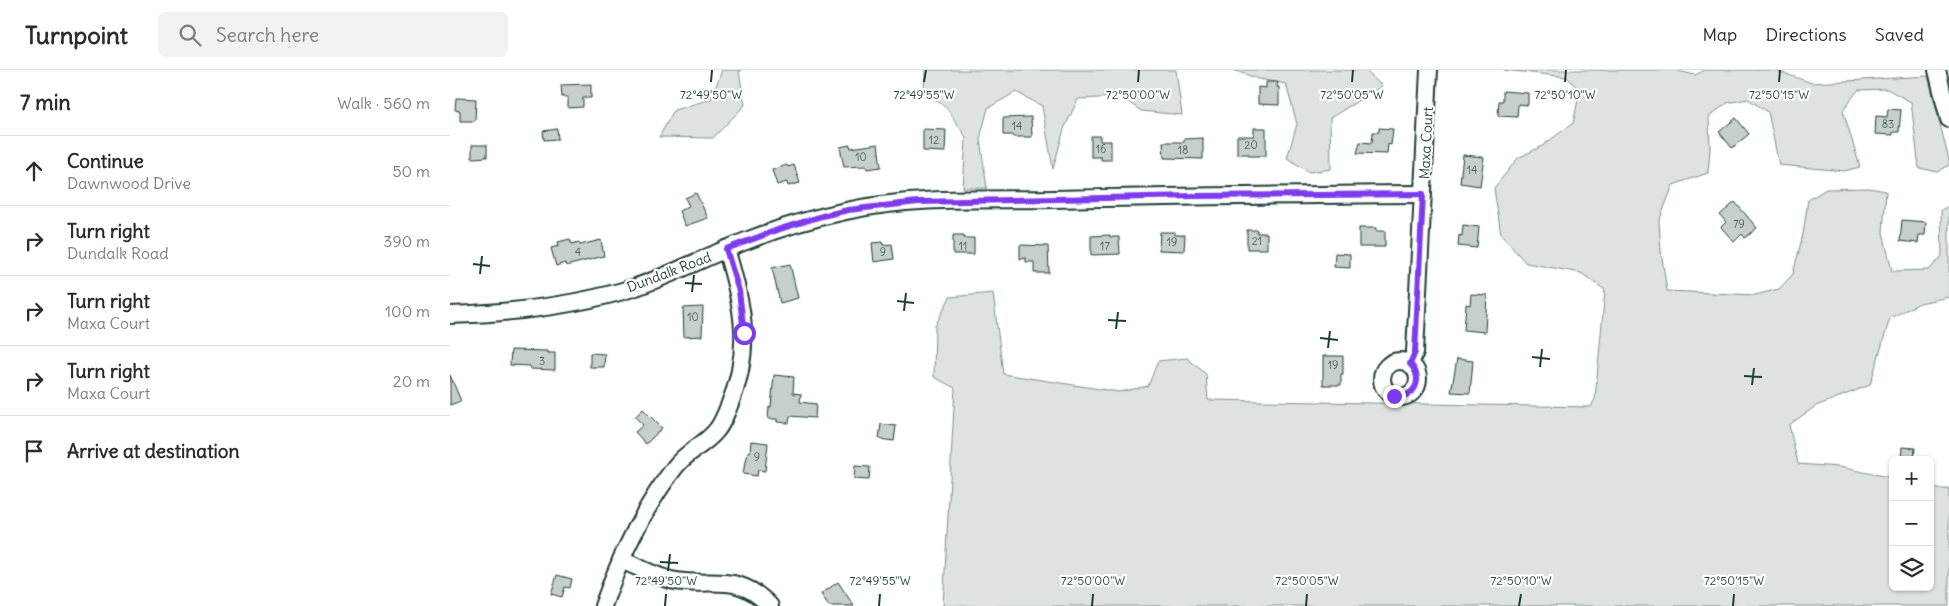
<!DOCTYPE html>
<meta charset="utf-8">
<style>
body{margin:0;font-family:Delius,sans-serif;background:#f2f2f3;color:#2b2b33}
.controls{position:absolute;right:15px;bottom:15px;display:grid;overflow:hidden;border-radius:8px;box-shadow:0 1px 4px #0004}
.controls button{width:45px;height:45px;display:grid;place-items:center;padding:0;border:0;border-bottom:1px solid #e1e1e2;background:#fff;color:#2b2b33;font:25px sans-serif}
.stop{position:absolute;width:15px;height:15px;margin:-11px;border:4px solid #7c3aed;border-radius:50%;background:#fff}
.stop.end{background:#7c3aed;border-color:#fff;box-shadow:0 1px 5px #0008}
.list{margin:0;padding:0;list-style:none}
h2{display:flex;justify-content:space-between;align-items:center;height:65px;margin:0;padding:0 20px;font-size:21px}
h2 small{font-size:16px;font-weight:400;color:#7c7c81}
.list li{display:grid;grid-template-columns:32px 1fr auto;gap:15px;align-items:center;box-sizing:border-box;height:70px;padding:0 20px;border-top:1px solid #e1e1e2}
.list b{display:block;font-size:19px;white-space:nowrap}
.list p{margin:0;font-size:16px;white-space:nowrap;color:#7c7c81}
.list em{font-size:16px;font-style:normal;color:#7c7c81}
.icon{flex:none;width:28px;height:28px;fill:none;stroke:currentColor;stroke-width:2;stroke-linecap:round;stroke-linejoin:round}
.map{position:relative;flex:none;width:1499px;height:536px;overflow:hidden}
header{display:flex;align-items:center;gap:30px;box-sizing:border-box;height:70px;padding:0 25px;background:#fff;border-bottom:1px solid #e1e1e2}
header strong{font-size:24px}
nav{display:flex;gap:28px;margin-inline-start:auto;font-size:18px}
.search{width:350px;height:45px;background:#f2f2f3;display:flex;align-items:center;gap:12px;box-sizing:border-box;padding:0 18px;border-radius:8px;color:#7c7c81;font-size:19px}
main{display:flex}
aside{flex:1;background:#fff}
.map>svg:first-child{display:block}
</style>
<header>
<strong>Turnpoint</strong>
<div class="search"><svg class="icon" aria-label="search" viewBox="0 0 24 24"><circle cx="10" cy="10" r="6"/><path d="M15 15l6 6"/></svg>Search here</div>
<nav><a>Map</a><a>Directions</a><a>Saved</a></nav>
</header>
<main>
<aside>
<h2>7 min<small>Walk · 560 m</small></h2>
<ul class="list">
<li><svg class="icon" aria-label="ahead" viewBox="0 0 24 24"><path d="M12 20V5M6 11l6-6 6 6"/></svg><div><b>Continue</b><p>Dawnwood Drive</p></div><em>50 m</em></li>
<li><svg class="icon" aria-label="right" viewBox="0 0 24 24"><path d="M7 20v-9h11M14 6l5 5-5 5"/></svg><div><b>Turn right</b><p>Dundalk Road</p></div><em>390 m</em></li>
<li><svg class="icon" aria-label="right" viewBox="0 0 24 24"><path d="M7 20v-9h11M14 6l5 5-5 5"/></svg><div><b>Turn right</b><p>Maxa Court</p></div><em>100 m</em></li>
<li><svg class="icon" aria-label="right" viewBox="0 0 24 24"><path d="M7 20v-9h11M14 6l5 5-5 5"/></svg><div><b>Turn right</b><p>Maxa Court</p></div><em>20 m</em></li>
<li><svg class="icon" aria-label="arrive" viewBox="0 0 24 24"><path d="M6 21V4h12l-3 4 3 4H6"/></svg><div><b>Arrive at destination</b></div></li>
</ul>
</aside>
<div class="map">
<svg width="1499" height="536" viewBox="0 0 1499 536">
<rect width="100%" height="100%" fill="#fff"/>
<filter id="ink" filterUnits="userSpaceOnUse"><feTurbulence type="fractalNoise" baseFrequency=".02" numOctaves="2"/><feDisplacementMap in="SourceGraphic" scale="10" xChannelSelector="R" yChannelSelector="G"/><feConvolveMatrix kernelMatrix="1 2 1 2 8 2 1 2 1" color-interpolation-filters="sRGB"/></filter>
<g filter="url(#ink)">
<g fill="#dee3e2" stroke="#7e908b">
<polygon points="272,0 292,0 289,2 295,35 263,68 209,67 224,40 261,29"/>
<polygon points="475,0 726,0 732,45 691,41 671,27 628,29 614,59 603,99 592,36 566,22 538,38 530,69 537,118 513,118 516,67 496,37 474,22"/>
<polygon points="783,0 915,0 932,16 880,48 881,99 859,102 837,88 847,54 836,14 809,9"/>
<polygon points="1054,0 1224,0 1245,5 1255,0 1324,0 1362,13 1478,6 1499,90 1499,95 1488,102 1469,98 1461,32 1437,19 1408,20 1393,40 1410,97 1394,101 1329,95 1318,42 1298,29 1277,33 1259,47 1260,79 1258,103 1223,115 1209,151 1211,181 1217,221 1305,225 1329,219 1343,204 1353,164 1358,130 1376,119 1419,118 1436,121 1433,162 1442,201 1479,200 1492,186 1491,140 1499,136 1499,227 1470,233 1440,248 1420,315 1366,336 1339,355 1348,394 1389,397 1443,408 1443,517 1480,517 1480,419 1499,419 1499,536 493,536 505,318 484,307 485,256 500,227 543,223 553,304 669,322 698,316 708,291 737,288 756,304 758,330 1141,337 1145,329 1155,220 1131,203 1076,193 1051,165 1044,118 1068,88 1092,76 1123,53 1130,21 1117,7"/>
</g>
<g fill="#c7cfcc" stroke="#1f3d34">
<polygon points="816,12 828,12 827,17 829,17 829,35 808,34 808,17 816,18"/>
<polygon points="141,14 141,28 133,28 133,37 118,38 118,27 112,27 111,15"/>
<polygon points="1053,21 1078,23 1078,35 1068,34 1067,47 1048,46 1049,31 1053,31"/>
<polygon points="6,28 26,29 25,51 10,51 10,41 5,40"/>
<polygon points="1438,39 1451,40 1449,62 1443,62 1443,65 1425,64 1426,46 1437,47"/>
<polygon points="581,47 582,67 563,67 563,65 553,65 553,48"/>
<polygon points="1286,48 1299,64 1282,78 1269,62"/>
<polygon points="804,58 816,58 816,86 799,86 799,84 787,84 787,66 804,66"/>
<polygon points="929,58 943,59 941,75 938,74 937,84 907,83 910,72 922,73 923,62 929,62"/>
<polygon points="107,59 108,69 94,70 93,61"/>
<polygon points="473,59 496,60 495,82 473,81"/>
<polygon points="641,66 650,66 650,71 661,71 661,90 651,90 651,87 641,87"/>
<polygon points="753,68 753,89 714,88 713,72 734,72 734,69"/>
<polygon points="428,74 431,97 417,99 416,96 394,97 390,77 400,75 401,78"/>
<polygon points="22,75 37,75 37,87 22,88"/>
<polygon points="1013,85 1034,87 1030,116 1010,113"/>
<polygon points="337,95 338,97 344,95 350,113 338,116 337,112 327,115 322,100"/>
<polygon points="246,123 258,148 235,156 229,141 239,136 235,128"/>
<polygon points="1285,132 1307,158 1295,168 1292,164 1284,172 1271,157 1276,152 1270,145"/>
<polygon points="1452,150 1476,152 1475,165 1469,165 1468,173 1450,171"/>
<polygon points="1013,155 1029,157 1027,178 1008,176 1009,165 1012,166"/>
<polygon points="909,158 926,158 926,161 935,161 935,177 909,177"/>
<polygon points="797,160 807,160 807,163 817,163 817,179 797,179"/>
<polygon points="710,162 725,162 725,165 735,165 734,181 709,180"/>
<polygon points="503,165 514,165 514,168 524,168 524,184 503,184"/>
<polygon points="660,165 660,167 669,167 670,184 641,185 641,166"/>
<polygon points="120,169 122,174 129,172 130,175 151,170 154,186 116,196 115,193 106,196 101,178 109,176 108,172"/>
<polygon points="432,172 433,175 442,174 444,189 424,192 422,173"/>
<polygon points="570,175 598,176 599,203 584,203 584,192 576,192 576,188 570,189"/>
<polygon points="885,183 900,184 900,198 884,197"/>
<polygon points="340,194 348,228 330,233 322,198"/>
<polygon points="1021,224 1037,225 1035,262 1014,260 1016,234 1020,235"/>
<polygon points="253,237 252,266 234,267 233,238"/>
<polygon points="61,280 97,281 97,283 105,283 105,300 80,299 80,296 60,295"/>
<polygon points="140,283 155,284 154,297 140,297"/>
<polygon points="873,286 893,286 893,304 891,304 891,315 873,315"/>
<polygon points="1007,289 1023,291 1020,323 1001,322"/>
<polygon points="0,305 11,331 0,335"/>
<polygon points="324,305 344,307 343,323 351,324 350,332 366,334 365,348 340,346 339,353 327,352 327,349 318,349 319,337 321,337"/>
<polygon points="193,339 212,358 196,374 185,362 193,355 185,347"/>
<polygon points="431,354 446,356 444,371 429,369"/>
<polygon points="301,371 318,373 315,401 308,400 307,406 293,404 295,392 296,392 298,382 300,382"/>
<polygon points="1452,377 1465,378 1464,390 1451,390"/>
<polygon points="405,396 420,397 419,410 404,409"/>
<polygon points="107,505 122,509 120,518 115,517 112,527 101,524"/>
<polygon points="388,512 404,536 379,536 371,524"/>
</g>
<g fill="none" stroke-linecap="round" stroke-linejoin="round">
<g stroke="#1f3d34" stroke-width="20">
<g id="minor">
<polyline points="1487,0 1499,49"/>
<path d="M0 245C63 243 126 236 186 217 224 204 259 185 296 171 329 158 363 148 396 141 464 126 536 130 605 129 728 126 850 125 973 124"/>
<circle cx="950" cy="309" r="18"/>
<polyline points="960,294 965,282 979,0"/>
<path d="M171 490C189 497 207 508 226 511 265 517 288 502 320 536"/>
<path d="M153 536C170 487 193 439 225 397 236 382 253 376 265 362 272 355 275 345 279 336 303 280 293 234 276 179"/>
</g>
</g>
<use href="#minor" stroke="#fff" stroke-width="16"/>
</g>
</g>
<g fill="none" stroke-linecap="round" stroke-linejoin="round" filter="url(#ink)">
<path stroke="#7c3aed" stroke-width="6" d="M294 263 289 221 276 179 330 159 372 146 398 140 468 132 745 126 973 124 965 282 960 294C975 309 964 330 944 326"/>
</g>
<path fill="none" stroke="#1f3d34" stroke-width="2" d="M261 12 262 0M474 12 476 0M688 12 689 0M902 12 903 0M1115 12 1116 0M1329 12 1330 0M23 194 40 196M30 204 32 186M235 213 252 214M242 222 244 205M447 231 464 233M454 241 456 223M658 250 676 251M666 259 668 242M870 268 888 270M878 278 880 261M1082 287 1100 289M1090 297 1092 279M1294 306 1312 307M1302 315 1304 298M210 492 228 493M218 501 220 484M215 536 216 524M429 536 430 524M642 536 643 524M856 536 857 524M1069 536 1071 524M1283 536 1284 524"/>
<g text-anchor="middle" stroke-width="4.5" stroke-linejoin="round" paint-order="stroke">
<g font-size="11" fill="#49625a">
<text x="1438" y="58">83</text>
<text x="567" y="60">14</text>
<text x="484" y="74">12</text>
<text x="801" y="79">20</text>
<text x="651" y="83">16</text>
<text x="733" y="84">18</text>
<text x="411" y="91">10</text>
<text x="1022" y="104">14</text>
<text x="1289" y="158">79</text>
<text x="807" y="175">21</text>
<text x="722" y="176">19</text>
<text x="513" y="180">11</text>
<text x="655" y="180">17</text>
<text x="128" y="186">4</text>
<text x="433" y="186">9</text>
<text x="243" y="251">10</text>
<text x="92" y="295">3</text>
<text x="883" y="299">19</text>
<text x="307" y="391">9</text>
</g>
<g font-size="14" fill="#1f3d34" stroke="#fff">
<text transform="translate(976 73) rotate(-87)" y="5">Maxa Court</text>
<text transform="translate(219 202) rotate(-21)" y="5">Dundalk Road</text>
</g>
</g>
<g font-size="12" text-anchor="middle" fill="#1f3d34" stroke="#fff" stroke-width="4.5" stroke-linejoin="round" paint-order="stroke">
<text x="261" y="29">72°49'50"W</text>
<text x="474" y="29">72°49'55"W</text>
<text x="688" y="29">72°50'00"W</text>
<text x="902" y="29">72°50'05"W</text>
<text x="1115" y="29">72°50'10"W</text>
<text x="1329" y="29">72°50'15"W</text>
<text x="216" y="515">72°49'50"W</text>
<text x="430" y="515">72°49'55"W</text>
<text x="643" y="515">72°50'00"W</text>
<text x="857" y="515">72°50'05"W</text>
<text x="1071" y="515">72°50'10"W</text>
<text x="1284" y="515">72°50'15"W</text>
</g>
</svg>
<div class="controls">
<button>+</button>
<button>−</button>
<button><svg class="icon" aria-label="layers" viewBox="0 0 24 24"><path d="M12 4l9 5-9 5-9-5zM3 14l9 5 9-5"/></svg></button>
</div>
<div class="stop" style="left:294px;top:263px"></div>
<div class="stop end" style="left:944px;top:326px"></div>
</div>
</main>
